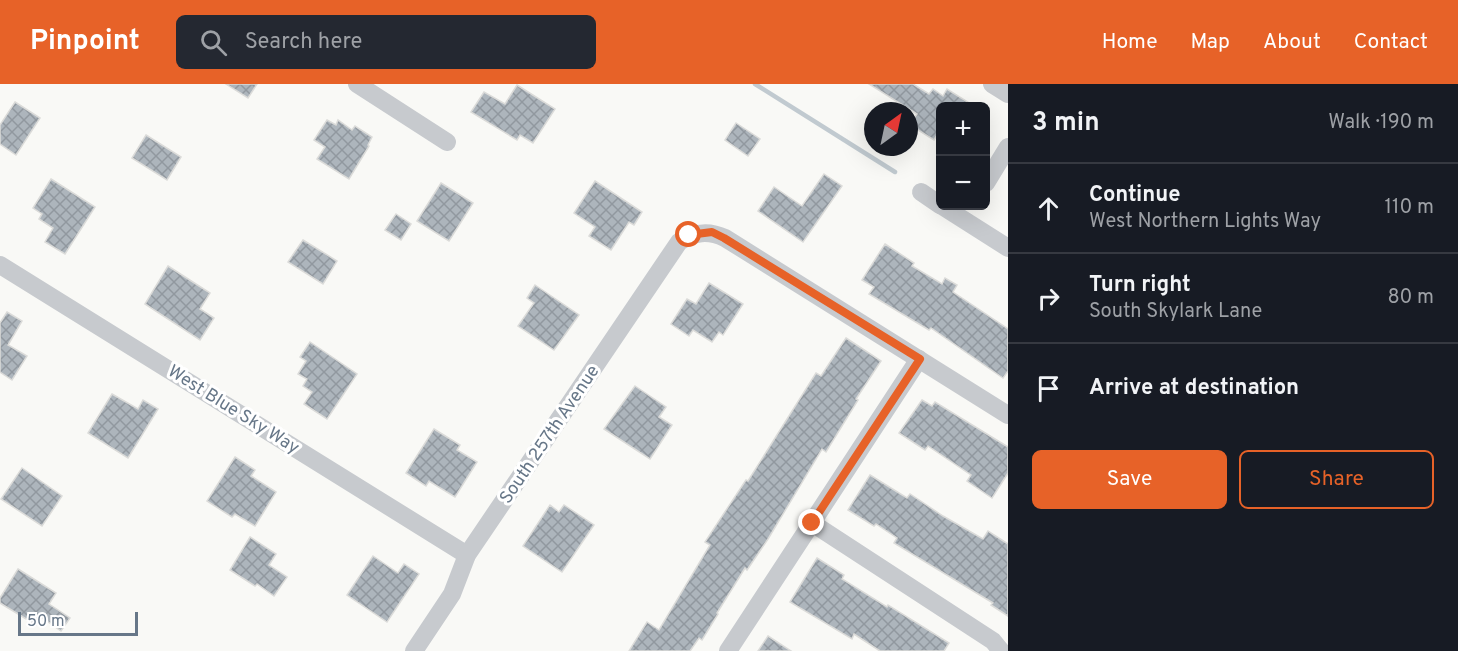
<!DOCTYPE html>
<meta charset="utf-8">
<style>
body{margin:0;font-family:Overpass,sans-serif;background:#242831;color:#f1f3f6}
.controls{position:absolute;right:18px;top:18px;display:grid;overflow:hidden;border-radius:9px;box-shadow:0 6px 24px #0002}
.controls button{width:54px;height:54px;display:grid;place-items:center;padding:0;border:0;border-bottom:2px solid #363941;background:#171b24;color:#f1f3f6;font:30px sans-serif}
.compass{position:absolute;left:864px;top:18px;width:54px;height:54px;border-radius:50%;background:#171b24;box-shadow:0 6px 24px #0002;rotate:33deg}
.scale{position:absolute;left:18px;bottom:15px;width:120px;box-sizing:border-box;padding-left:6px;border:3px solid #677788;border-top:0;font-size:16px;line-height:21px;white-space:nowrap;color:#677788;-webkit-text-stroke:4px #fff;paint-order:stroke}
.stop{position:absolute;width:18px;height:18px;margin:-14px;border:4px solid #e76228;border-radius:50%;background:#fff}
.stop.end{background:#e76228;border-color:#fff;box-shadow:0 2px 6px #0008}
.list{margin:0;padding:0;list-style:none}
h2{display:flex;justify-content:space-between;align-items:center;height:78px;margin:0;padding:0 24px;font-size:26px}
h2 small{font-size:20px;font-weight:400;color:#9ea1a6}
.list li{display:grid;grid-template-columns:39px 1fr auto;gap:18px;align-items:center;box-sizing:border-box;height:90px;padding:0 24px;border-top:2px solid #363941}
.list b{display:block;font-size:22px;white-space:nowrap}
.list p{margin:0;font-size:20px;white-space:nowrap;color:#9ea1a6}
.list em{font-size:20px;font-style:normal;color:#9ea1a6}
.actions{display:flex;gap:12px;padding:18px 24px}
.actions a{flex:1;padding:14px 0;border:2px solid #e76228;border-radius:9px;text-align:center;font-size:21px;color:#e76228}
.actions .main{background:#e76228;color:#fff}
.icon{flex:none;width:33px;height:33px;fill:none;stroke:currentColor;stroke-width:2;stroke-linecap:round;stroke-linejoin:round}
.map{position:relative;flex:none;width:1008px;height:567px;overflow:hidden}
header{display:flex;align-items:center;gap:36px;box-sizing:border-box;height:84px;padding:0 30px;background:#e76228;color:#fff}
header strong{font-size:28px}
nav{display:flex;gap:33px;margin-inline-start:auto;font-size:21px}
.search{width:420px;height:54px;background:#242831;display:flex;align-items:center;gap:15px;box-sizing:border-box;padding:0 21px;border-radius:9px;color:#9ea1a6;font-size:22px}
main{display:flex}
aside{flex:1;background:#171b24}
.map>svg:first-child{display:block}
</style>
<header>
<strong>Pinpoint</strong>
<div class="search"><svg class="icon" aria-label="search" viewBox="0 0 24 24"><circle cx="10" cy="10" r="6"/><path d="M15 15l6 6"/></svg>Search here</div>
<nav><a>Home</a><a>Map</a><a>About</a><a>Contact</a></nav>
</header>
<main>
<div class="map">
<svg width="1008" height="567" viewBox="0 0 1008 567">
<defs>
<pattern id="building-cross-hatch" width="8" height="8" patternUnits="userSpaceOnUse" patternTransform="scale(1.5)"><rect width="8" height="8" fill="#adb5bc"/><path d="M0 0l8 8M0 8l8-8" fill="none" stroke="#91989f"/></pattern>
</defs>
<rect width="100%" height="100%" fill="#f9f9f6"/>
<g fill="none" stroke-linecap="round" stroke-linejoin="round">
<polyline stroke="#c1cad0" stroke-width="4.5" points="755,0 895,88"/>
</g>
<g fill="url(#building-cross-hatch)" stroke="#dbdbd9" stroke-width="1.5">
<polygon points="226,0 257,0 248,14"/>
<polygon points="869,0 913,0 929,10 933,5 943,12 947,5 974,22 940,22 940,46 934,56 910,41 917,30"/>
<polygon points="517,1 555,25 533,59 520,51 517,56 471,28 484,8 505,20"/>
<polygon points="15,18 40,34 16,71 0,60 0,41"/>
<polygon points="327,36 336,41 338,36 352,46 355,42 372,53 368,61 369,62 349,95 317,75 325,63 314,56"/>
<polygon points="736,39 760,55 748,72 725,56"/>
<polygon points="146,51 181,73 167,96 132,74"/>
<polygon points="824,90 842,102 803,158 758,127 774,103 802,122"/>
<polygon points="51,95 95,123 65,170 45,158 53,144 39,135 42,130 33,124"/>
<polygon points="595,97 642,128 634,141 629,138 611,166 589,152 595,143 574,129"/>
<polygon points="441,99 473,119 449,157 417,137"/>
<polygon points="396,130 411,140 401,156 385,146"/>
<polygon points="303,156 337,177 323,200 288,178"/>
<polygon points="885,160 914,179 912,182 942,200 945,194 957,201 953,208 1008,245 1008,287 1003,294 931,244 929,246 869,210 874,203 862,196"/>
<polygon points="168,182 210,209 200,225 214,234 200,256 145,220"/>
<polygon points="709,199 743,220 723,251 719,248 712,258 693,246 689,252 671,240 687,215 696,220"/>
<polygon points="535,201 579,231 554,266 518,242 534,219 527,214"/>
<polygon points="7,228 22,237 8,261 27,272 12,296 0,288 0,239"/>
<polygon points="846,254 881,277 856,315 858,316 826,368 822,365 768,455 747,486 745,484 717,529 718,530 702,556 699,554 690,567 629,567 647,538 659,546 710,461 705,458 746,396 748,397 816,289 821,292"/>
<polygon points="310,258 357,290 327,335 304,320 312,308 303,302 307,295 298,290 306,277 300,273"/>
<polygon points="635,302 666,323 659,333 672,341 650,375 604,345"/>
<polygon points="112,310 138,325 143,316 158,325 128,374 88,349"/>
<polygon points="922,316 932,322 935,318 1008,363 1008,389 992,414 967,397 971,391 928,362 925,366 899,349"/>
<polygon points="434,345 460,361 457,366 477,378 455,413 429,397 426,402 406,389"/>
<polygon points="235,373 255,386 251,392 276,408 255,442 235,430 232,433 207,417"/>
<polygon points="22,384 62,412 42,442 1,415"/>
<polygon points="870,391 907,414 910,410 943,432 983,455 988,447 1008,460 1008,532 991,521 993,519 894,459 897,454 876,440 874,442 848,426"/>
<polygon points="550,421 559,428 564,421 594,441 562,488 523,462"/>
<polygon points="250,453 276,470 269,481 287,493 274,512 257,500 255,502 230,486"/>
<polygon points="373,472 398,489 404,480 419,490 387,538 347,511"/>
<polygon points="817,474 844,491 842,495 887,523 888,521 949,559 944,567 880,567 854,550 852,555 790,518"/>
<polygon points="18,485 56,509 49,520 70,534 61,547 41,533 36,541 0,519 0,514"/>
<polygon points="768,552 791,567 758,567"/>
</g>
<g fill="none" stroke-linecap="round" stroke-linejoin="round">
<g stroke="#c7cace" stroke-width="18">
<polyline points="357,0 447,58"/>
<polyline points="992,0 1008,10"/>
<polyline points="986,99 1008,63"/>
<polyline points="921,108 940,121"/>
<polyline points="942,122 1008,164"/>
<polyline points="0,181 467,471"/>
<polyline points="812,439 993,557 1001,567"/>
<path d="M414 567 452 510 467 471 679 158C694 148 708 146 725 154L1008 331"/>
<polyline points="728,567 919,275"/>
</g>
</g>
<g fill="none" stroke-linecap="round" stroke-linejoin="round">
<polyline stroke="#e76228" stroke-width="8" points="689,151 712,148 724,154 920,275 812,439"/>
</g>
<g text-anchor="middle" stroke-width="6" stroke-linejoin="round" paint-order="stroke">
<g font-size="18" fill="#677788" stroke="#fff">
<text transform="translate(234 325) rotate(32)" y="6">West Blue Sky Way</text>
<text transform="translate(549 350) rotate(-56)" y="6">South 257th Avenue</text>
</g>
</g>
</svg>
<div class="controls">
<button>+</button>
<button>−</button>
</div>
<svg class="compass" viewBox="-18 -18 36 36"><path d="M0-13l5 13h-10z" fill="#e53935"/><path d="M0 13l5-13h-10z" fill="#9ea1a6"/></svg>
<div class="scale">50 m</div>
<div class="stop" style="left:689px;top:151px"></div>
<div class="stop end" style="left:812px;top:439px"></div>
</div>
<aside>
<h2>3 min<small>Walk · 190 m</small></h2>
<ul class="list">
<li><svg class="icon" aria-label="ahead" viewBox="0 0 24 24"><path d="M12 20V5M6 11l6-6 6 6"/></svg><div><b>Continue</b><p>West Northern Lights Way</p></div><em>110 m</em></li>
<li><svg class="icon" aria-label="right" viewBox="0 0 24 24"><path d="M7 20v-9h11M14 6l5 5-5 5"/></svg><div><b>Turn right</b><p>South Skylark Lane</p></div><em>80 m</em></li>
<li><svg class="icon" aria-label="arrive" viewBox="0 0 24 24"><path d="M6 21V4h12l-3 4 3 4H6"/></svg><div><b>Arrive at destination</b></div></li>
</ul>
<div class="actions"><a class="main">Save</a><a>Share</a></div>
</aside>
</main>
